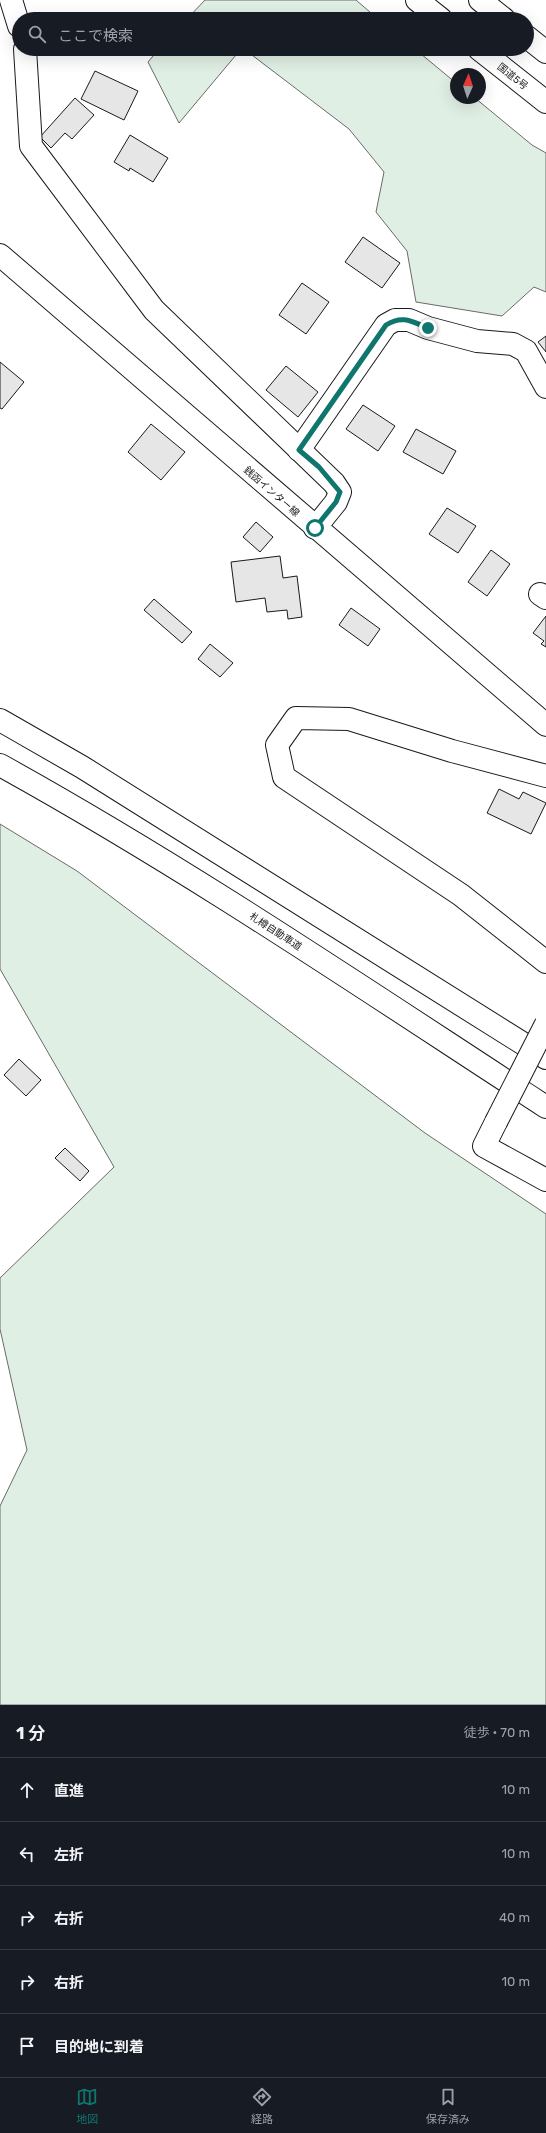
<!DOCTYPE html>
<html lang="ja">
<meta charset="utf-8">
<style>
body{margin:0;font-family:Rubik,"Noto Sans JP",sans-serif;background:#242831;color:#f1f3f6}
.compass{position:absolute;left:450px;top:68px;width:36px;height:36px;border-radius:50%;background:#171b24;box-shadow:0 4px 16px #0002;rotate:3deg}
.stop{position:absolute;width:12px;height:12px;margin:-9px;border:3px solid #0f766e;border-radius:50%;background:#fff}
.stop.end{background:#0f766e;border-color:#fff;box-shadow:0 1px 4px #0008}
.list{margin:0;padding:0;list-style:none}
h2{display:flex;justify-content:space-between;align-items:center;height:52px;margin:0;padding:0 16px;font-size:17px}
h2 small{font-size:13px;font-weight:400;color:#9ea1a6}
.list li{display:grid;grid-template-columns:26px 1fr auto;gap:12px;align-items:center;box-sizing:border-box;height:64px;padding:0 16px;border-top:1px solid #363941}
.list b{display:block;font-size:15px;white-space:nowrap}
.list em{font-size:13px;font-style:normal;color:#9ea1a6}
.icon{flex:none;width:22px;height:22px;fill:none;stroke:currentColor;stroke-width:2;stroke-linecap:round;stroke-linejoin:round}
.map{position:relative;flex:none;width:546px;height:1705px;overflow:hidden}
.search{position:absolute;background:#171b24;box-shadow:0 4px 16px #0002;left:12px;right:12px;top:12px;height:44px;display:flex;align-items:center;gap:10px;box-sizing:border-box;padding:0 14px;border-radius:22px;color:#9ea1a6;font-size:15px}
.sheet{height:372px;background:#171b24}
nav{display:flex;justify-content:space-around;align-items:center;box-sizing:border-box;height:56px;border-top:1px solid #363941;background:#171b24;font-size:11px;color:#9ea1a6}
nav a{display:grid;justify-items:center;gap:2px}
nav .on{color:#0f766e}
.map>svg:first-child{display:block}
</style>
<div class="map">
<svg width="546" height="1705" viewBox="0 0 546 1705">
<rect width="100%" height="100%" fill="#fff"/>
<g fill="#e0efe3" stroke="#6a6a6a">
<polygon points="205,0 356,0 378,19 187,19"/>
<polygon points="159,49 241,49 179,123 148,62"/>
<polygon points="244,49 415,49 456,83 456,98 475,98 532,145 546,153 546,292 534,287 502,316 416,302 407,251 376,212 384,172 349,129"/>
<polygon points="0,824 77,871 425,1133 546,1214 546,1705 0,1705 0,1506 27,1450 0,1329 0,1278 114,1167 0,969"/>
</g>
<g fill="#e6e6e6" stroke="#1a1a1a">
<polygon points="95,71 138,91 124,120 81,99"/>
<polygon points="75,98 94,115 72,139 65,133 51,148 40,137"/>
<polygon points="130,135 168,158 153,182 130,168 129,171 114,162"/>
<polygon points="363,237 400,263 382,288 345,262"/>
<polygon points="302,283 329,302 306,334 279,315"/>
<polygon points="546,336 546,352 538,342"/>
<polygon points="0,362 24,382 2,409 0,408"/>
<polygon points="286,366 318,392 298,417 266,390"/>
<polygon points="363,405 395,426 378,451 346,429"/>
<polygon points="151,424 185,452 161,480 128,452"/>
<polygon points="416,429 456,451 443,474 403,452"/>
<polygon points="447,508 476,526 458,553 429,534"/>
<polygon points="256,522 273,537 260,552 243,537"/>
<polygon points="491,550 510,564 487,596 468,582"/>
<polygon points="280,556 283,578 297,576 302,617 288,619 287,610 267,612 265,598 236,602 231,562"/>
<polygon points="154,599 192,632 182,643 144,610"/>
<polygon points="351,608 380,629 368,646 339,625"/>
<polygon points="546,616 546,647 541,644 544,641 533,633"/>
<polygon points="210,644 233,663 220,677 198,659"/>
<polygon points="499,789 519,799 523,792 546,803 531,834 487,813"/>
<polygon points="19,1059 41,1080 26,1096 4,1075"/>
<polygon points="65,1148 89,1171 80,1181 55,1158"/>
</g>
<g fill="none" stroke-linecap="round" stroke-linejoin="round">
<g stroke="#1a1a1a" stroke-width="24">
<g id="minor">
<polyline points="11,0 19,26"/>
<polyline points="25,49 31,146 154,310 334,483 340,492 336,502 315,528"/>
<polyline points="299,450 386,325 395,320 409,320 428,328 477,341 513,344 526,351 546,387"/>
<polyline points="540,594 546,598"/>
<polyline points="546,776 452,751 349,719 296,718 277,745 284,777 461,895 546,962"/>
<polyline points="496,1122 484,1146 546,1180"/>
</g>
</g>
<g stroke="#1a1a1a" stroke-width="24">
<polyline id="major" points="0,255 546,725"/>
</g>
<g stroke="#1a1a1a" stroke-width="24">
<g id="highway">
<polyline points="417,0 441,19"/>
<polyline points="480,0 504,19"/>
<polyline points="527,37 546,52"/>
<polyline points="479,49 546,102"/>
<polyline points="0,720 82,767 546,1058"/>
<path d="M0 765C188 869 366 990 546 1107"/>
</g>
</g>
<use href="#minor" stroke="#fff" stroke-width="22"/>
<use href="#major" stroke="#fff" stroke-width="22"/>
<use href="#highway" stroke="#fff" stroke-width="22"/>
<g stroke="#1a1a1a" stroke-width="24" stroke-linecap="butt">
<polyline id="minor-bridge" points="496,1122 546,1024"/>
</g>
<use href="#minor-bridge" stroke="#fff" stroke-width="22"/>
</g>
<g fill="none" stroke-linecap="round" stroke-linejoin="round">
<path stroke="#0f766e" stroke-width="5" d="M315 528 336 502 340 492 319 467 299 450 386 325C402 315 411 321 428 328"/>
</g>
<g text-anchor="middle" stroke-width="3" stroke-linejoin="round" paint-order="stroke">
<g font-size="10" fill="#1a1a1a" stroke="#fff">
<text transform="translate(513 76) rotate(38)" y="4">国道5号</text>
<text transform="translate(272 491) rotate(41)" y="4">銭函インター線</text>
<text transform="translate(276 931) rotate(33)" y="4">札樽自動車道</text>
</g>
</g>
</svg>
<svg class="compass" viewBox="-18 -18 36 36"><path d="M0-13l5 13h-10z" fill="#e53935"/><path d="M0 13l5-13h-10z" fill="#9ea1a6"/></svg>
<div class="stop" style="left:315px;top:528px"></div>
<div class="stop end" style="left:428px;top:328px"></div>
<div class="search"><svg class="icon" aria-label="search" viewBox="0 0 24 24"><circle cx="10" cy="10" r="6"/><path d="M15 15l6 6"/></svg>ここで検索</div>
</div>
<section class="sheet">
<h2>1 分<small>徒歩 · 70 m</small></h2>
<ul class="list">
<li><svg class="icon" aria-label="ahead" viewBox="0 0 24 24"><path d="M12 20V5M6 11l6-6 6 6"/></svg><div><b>直進</b></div><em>10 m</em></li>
<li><svg class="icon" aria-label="left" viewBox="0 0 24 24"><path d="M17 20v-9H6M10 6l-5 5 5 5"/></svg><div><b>左折</b></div><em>10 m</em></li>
<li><svg class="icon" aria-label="right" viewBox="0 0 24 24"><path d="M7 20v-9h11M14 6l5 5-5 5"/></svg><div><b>右折</b></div><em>40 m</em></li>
<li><svg class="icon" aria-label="right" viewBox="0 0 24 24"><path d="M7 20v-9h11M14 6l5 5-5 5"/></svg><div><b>右折</b></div><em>10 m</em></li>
<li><svg class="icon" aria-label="arrive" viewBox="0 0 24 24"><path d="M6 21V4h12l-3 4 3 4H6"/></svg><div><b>目的地に到着</b></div></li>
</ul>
</section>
<nav>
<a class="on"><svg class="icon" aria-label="map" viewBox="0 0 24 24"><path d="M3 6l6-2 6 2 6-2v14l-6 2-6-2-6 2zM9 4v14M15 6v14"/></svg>地図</a>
<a><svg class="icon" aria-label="directions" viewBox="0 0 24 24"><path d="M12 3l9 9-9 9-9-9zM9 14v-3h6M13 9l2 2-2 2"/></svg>経路</a>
<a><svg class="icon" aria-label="saved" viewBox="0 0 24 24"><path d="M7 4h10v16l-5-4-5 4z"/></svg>保存済み</a>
</nav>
